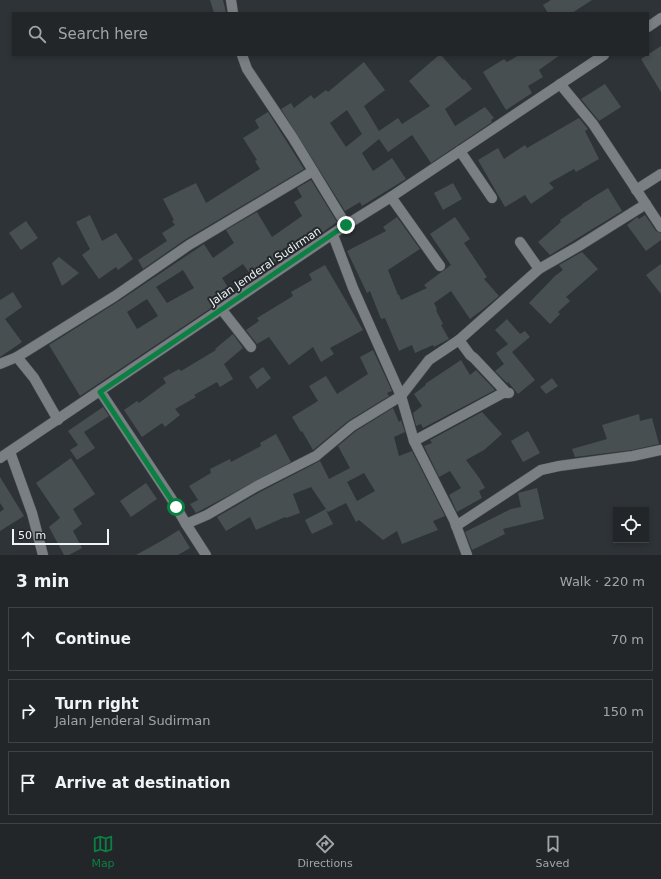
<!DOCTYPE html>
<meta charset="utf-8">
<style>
body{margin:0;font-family:"DejaVu Sans",sans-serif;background:#2a2e31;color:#f1f3f6}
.controls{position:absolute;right:12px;bottom:12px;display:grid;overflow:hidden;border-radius:0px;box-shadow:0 2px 6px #0003}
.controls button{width:36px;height:36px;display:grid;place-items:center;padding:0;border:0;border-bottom:1px solid #3f4346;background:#222629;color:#f1f3f6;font:20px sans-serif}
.scale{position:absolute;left:12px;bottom:10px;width:97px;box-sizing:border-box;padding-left:4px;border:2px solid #f1f4f6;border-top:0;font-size:11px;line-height:14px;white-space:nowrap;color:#f1f4f6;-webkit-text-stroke:3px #24292c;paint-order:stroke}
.stop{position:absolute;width:12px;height:12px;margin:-9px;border:3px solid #0b8043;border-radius:50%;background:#fff}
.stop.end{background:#0b8043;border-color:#fff;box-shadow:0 1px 4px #0008}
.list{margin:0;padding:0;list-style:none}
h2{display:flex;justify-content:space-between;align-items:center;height:52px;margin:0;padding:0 16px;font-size:17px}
h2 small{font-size:13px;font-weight:400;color:#a2a5a8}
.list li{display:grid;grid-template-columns:26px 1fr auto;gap:12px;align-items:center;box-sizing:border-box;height:64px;margin:0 8px 8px;padding:0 8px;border:1px solid #3f4346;border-radius:0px}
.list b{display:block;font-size:15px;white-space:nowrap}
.list p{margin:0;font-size:13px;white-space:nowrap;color:#a2a5a8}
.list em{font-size:13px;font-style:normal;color:#a2a5a8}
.icon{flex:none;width:22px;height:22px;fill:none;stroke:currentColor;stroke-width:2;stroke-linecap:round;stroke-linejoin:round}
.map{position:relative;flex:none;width:661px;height:555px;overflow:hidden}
.search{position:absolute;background:#222629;box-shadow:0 2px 6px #0003;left:12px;right:12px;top:12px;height:44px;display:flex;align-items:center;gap:10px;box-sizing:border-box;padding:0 14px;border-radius:0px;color:#a2a5a8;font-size:15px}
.sheet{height:268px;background:#222629}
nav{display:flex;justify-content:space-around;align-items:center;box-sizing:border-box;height:56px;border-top:1px solid #3f4346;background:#222629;font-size:11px;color:#a2a5a8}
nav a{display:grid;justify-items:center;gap:2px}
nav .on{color:#0b8043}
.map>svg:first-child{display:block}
</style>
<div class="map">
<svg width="661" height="555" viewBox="0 0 661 555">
<rect width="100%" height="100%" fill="#2e3337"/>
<g fill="#484f51" fill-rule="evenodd">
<polygon points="210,0 223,0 226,13 214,13"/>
<polygon points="551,0 592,0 572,13 548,13 543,5"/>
<polygon points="661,46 661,92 641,59"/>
<path d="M439 55H441L463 80 464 79 472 89 445 109 455 126 485 107 494 118 491 120 492 122 431 163 412 135 388 152 379 139 362 153 373 171 392 158 406 179 362 206 360 202 345 211 281 109 291 103 294 108 311 95 314 99 326 90 328 92 364 62 385 90 364 106 379 131 398 118 402 124 430 106 409 81ZM347 110 362 134 346 147 330 123Z"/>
<polygon points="519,55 560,55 539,70 543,77 528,86 532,93 506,110 483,72 504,59 507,62"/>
<polygon points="605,84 621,107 599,121 581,99"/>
<polygon points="268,112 304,169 186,239 143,269 138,260 167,241 162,233 175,225 172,221 174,220 163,199 196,183 206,203 260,169 255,161 257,160 243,138 259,128 255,120"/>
<polygon points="579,118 588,129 585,131 599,159 576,172 574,169 549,183 554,188 531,204 525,195 505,207 478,160 498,148 504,159 525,145 527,148"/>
<path d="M311 180 337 222 301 248 272 264 253 278 243 264 222 278 231 292 216 302 217 304 80 396 49 345 119 301 204 244 213 258 234 243 226 230 257 212 272 237 302 216 294 202 302 197 297 188ZM183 270 194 288 167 303 156 287ZM147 299 158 316 137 329 127 312Z"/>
<polygon points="453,183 462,199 443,210 434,193"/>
<polygon points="608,188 622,211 550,255 538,242 561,222 560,220 582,205 582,204"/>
<polygon points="90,215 102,241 116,233 133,259 118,270 116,267 99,279 82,255 90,249 76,222"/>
<polygon points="645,215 656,231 661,233 661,240 646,251 627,225 637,217 639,219"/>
<polygon points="397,217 420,249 388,270 398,295 399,295 401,300 427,288 424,285 451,265 430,234 455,217 470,239 464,243 487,277 484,279 499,296 482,310 470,319 451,291 434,303 437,309 436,310 443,324 441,325 449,339 434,347 433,345 415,353 412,345 399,351 385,318 381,319 370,291 367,293 347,251 386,231 383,227"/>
<polygon points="26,221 38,238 21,250 9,233"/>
<polygon points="582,252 598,269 566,297 570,301 558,312 560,314 550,324 529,303 555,276 563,270 559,265"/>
<polygon points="59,257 79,273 62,286 52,263"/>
<polygon points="661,264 661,294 646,275"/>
<polygon points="325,265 363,330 330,348 334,354 321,362 313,347 289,365 269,337 257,344 246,330 259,321 257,318 293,296 291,292 312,280 309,274"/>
<polygon points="13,292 22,307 5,319 22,342 0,357 0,300"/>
<polygon points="507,319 520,334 525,331 530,337 512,352 535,380 518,394 508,382 507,383 495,371 504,364 496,353 508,344 495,330"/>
<polygon points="233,334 243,348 224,364 233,379 220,387 217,382 194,395 196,397 175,409 180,415 165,427 162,423 142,437 124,410 137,401 139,403 166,383 163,378 179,369 181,371 216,350 215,349"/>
<polygon points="373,350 392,391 387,393 389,396 348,421 313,450 302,431 301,432 292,417 318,401 309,386 326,376 337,394 368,374 360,357"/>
<polygon points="461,360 470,375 476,370 495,390 423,428 421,424 416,426 413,413 422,406 414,394 426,385 425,384"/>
<polygon points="263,367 271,378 257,389 249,377"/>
<polygon points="552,378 558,386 546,394 540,387"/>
<polygon points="103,407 109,416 84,432 95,448 77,460 70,450 78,445 68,431"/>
<path d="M393 408 399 422 401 420 405 432 394 437 399 456 412 451 445 516 433 521 438 530 402 544 397 531 383 540 359 520 356 522 346 503 328 512 326 510 333 524 312 534 305 520 326 509 311 487 293 494 300 513 286 518 285 517 256 530 250 517 226 531 217 517 260 492 320 461 329 479 350 468 338 446 356 431ZM364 473 375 491 357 501 347 482Z"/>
<polygon points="482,412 502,434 484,450 466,460 480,479 485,488 479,491 482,498 457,512 449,495 461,488 450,471 439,477 424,446 432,443 430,440"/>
<polygon points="639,414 640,421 652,418 659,444 632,450 575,457 572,449 607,439 602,425"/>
<polygon points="528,431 540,453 523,462 511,441"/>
<polygon points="276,434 291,462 196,513 190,504 198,500 189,486 211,473 210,469 230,459 231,462 261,446 260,443"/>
<polygon points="71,458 95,494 73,509 82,524 73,531 82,548 69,555 64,555 49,527 60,518 36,483"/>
<polygon points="0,477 24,516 0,531 0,512 4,509 0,503"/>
<polygon points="146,483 157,499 131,517 120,501"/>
<polygon points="537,488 544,519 503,529 505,534 472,550 465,532 511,509 521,507 518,493"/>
<polygon points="179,530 190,548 178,555 136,555 163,540"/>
</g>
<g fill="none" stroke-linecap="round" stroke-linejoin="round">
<g stroke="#4b4f52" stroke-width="11">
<g id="street">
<polyline points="231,0 233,13"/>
<polyline points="242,55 247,69 293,138 346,225"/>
<polyline points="560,84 593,124 661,227"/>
<polyline points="460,151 492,198"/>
<polyline points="636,190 661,174"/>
<polyline points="391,197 440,266"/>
<polyline points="333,235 353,288 401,396 414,441 454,520 467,555"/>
<polyline points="520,242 539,269"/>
<polyline points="222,310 251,347"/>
<polyline points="459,340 470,355 474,358 506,392"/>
<polyline points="17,357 34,378 58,420"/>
<polyline points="0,364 17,357 115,296 189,245 313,171"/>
<polyline points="100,391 171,498 186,524 207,515 257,486 316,456 352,426 401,396 429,360 459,340 539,269 579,246 646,204"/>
<polyline points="414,441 503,393 509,393"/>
<polyline points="10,452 32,513 43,555"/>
<polyline points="186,524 206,555"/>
<polyline points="456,526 541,470 559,466 633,456 661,450"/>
</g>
</g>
<g stroke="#4b4f52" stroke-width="11">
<g id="secondary">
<polyline points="648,27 661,18"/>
<polyline points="0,458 346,225 391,197 604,55"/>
</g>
</g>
<use href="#street" stroke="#797f83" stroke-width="10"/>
<use href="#secondary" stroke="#797f83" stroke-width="10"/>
</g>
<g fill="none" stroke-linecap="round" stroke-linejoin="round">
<polyline stroke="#0b8043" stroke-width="5" points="176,507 100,392 346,225"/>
</g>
<g text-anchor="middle" stroke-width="4" stroke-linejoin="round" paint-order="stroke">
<g font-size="11" fill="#f1f4f6" stroke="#24292c">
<text transform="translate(265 266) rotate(-34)" y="4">Jalan Jenderal Sudirman</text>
</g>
</g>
</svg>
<div class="controls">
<button><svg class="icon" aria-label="locate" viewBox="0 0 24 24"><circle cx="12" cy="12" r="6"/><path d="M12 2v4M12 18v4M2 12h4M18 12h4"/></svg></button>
</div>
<div class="scale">50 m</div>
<div class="stop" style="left:176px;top:507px"></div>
<div class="stop end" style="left:346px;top:225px"></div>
<div class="search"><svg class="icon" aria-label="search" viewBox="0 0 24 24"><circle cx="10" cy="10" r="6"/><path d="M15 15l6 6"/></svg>Search here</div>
</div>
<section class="sheet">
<h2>3 min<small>Walk · 220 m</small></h2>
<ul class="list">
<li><svg class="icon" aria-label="ahead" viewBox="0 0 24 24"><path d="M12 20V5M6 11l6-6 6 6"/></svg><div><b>Continue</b></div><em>70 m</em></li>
<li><svg class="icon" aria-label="right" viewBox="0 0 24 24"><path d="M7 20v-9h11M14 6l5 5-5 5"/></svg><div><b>Turn right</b><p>Jalan Jenderal Sudirman</p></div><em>150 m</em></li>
<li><svg class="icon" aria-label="arrive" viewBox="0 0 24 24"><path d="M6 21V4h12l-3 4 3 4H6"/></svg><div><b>Arrive at destination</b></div></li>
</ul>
</section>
<nav>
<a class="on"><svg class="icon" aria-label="map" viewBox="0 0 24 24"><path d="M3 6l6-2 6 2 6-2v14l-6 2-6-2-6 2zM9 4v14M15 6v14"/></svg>Map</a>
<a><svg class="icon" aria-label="directions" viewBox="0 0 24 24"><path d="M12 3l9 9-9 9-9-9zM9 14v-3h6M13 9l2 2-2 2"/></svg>Directions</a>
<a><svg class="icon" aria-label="saved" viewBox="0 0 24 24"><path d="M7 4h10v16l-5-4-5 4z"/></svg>Saved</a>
</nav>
